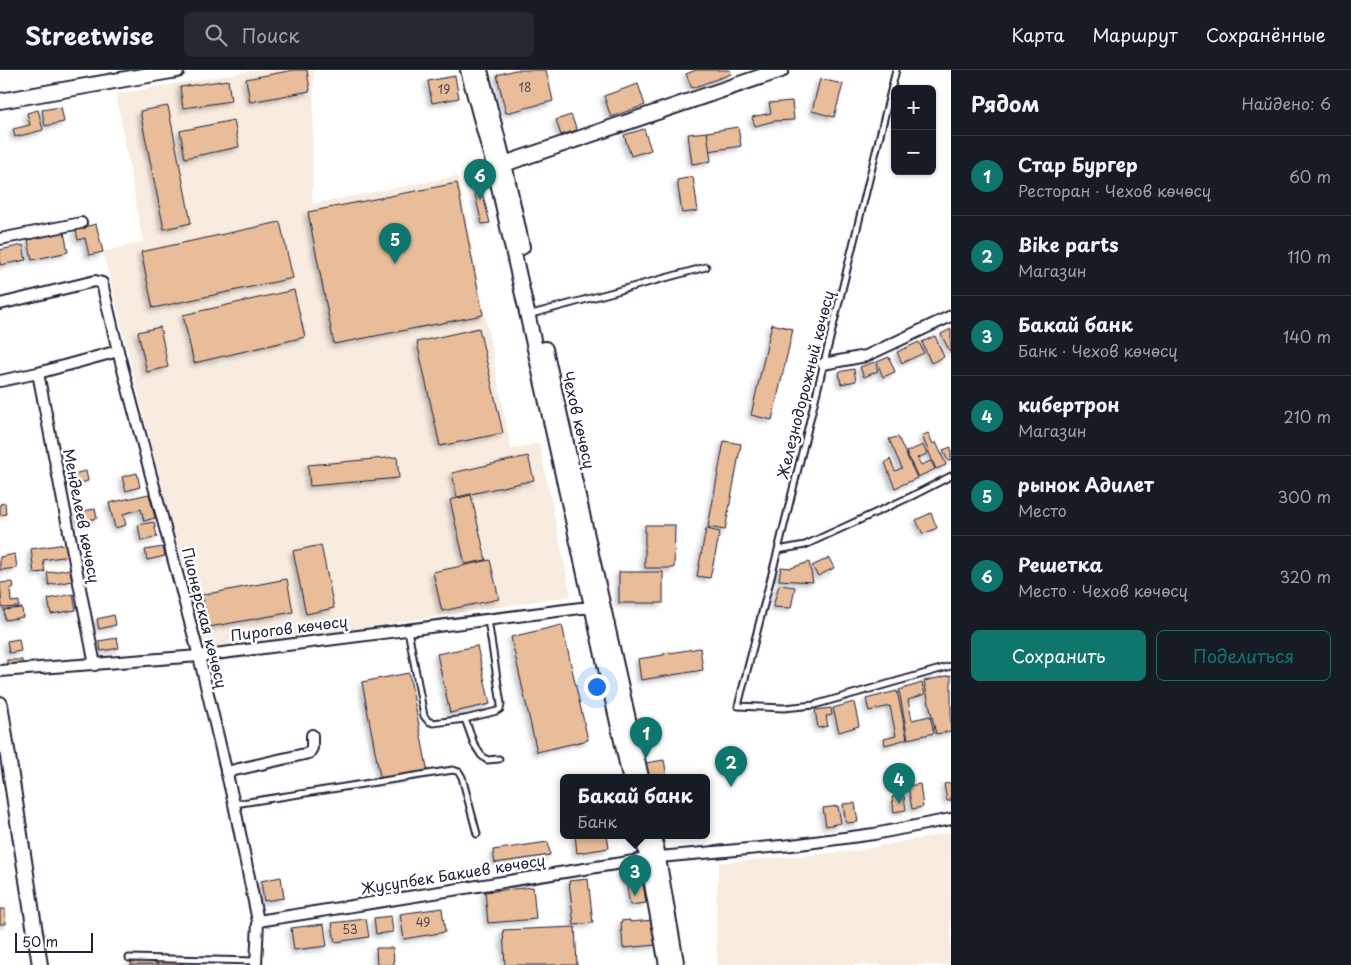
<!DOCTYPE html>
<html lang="ru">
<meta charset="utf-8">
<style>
body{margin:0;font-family:"Playpen Sans",sans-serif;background:#242831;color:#f1f3f6}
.controls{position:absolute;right:15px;top:15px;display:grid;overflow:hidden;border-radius:8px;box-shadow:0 1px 4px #0004}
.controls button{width:45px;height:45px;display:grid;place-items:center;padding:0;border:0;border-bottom:1px solid #363941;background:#171b24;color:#f1f3f6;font:25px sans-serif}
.scale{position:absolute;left:15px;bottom:12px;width:78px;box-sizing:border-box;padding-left:5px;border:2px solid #22223b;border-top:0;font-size:14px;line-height:18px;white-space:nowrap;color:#22223b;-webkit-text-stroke:4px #fff;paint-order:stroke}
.you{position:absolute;left:596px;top:616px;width:18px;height:18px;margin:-12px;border:4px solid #fff;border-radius:50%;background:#1a73e8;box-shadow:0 0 0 8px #1a73e833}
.badge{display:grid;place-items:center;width:32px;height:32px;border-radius:50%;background:#0f766e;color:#fff;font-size:16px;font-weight:700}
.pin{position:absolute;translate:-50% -41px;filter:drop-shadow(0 1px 2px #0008)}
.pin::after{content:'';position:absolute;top:26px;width:18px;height:15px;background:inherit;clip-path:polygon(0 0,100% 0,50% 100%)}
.popup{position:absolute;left:560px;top:704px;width:150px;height:65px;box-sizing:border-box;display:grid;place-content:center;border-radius:8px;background:#171b24;filter:drop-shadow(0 1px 4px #0005);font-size:16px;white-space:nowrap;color:#9ea1a6}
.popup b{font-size:19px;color:#f1f3f6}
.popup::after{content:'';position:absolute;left:50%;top:100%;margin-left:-10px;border:10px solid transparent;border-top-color:#171b24}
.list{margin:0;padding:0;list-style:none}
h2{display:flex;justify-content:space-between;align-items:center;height:65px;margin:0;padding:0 20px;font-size:21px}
h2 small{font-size:16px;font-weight:400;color:#9ea1a6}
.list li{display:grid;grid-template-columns:32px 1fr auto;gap:15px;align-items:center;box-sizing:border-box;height:80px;padding:0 20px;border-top:1px solid #363941}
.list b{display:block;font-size:19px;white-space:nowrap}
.list p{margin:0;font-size:16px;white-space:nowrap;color:#9ea1a6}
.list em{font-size:16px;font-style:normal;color:#9ea1a6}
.actions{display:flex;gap:10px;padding:15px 20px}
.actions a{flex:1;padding:11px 0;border:1px solid #0f766e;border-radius:8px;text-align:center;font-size:18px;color:#0f766e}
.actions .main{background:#0f766e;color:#fff}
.icon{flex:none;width:28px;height:28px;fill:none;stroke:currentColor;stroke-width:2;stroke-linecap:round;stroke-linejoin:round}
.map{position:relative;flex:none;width:951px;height:895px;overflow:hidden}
header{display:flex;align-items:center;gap:30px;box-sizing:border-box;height:70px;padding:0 25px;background:#171b24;border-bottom:1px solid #363941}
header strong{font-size:24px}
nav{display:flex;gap:28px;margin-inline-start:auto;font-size:18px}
.search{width:350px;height:45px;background:#242831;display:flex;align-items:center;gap:12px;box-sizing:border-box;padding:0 18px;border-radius:8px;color:#9ea1a6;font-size:19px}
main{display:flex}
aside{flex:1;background:#171b24}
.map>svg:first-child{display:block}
</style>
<header>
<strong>Streetwise</strong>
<div class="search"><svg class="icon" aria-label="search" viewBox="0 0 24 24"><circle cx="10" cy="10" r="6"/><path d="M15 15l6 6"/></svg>Поиск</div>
<nav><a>Карта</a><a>Маршрут</a><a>Сохранённые</a></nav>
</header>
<main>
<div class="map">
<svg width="951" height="895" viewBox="0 0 951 895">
<defs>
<filter id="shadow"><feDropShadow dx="-3" dy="3" stdDeviation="2.5" flood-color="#0004"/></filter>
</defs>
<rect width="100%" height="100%" fill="#fff"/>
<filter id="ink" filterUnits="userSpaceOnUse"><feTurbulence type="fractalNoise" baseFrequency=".02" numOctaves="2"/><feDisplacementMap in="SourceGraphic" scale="10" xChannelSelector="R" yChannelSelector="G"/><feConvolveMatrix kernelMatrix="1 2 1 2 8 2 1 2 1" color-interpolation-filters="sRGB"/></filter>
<g filter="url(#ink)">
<g fill="#f8ebe0">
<polygon points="255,0 314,0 312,134 458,106 511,379 539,373 571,526 203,582 103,182 143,172 116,24"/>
<polygon points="951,762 951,895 717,895 716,835 719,793 856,781"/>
</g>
<g fill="#e9bd99" stroke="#22223b" filter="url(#shadow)">
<polygon points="294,0 307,0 310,21 250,32 246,9"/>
<polygon points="515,0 546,0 553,31 506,43 497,5"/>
<polygon points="696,0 730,0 731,4 692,18 686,4"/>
<polygon points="455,6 459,28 432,33 428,11"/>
<polygon points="820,9 843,14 834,47 812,41"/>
<polygon points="228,10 231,31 183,38 180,17"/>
<polygon points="638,14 645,35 611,47 604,26"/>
<polygon points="792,31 794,50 774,51 755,56 752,47 771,43 769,33"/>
<polygon points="168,36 191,153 164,159 140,41"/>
<polygon points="61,37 64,52 45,56 42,40"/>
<polygon points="38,40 43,60 15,67 13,59 30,55 27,43"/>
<polygon points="571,45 577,60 561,65 556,50"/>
<polygon points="234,50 239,77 185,88 180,61"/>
<polygon points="738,57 741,76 709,81 707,62"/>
<polygon points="644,59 651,80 631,86 624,65"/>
<polygon points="707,62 711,91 692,94 688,64"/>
<polygon points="478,106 490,153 482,154 471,108"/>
<polygon points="693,107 698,141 682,143 677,110"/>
<polygon points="457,113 483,245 334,274 308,142"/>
<polygon points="280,152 293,208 153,238 141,182"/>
<polygon points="96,154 103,182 89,185 85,168 78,170 76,159"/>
<polygon points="64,162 68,182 32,190 28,170"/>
<polygon points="23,175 26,190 0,195 0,180"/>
<polygon points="294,220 305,267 194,293 183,245"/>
<polygon points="772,254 793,259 772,350 751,345"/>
<polygon points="160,257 168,297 147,302 138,262"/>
<polygon points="479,258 503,363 440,376 417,272"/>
<polygon points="951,259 951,284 941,264"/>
<polygon points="935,266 944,287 931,293 922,272"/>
<polygon points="919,272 924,283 902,293 897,282"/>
<polygon points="889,287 895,302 883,307 877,292"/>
<polygon points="875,292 878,301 864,307 860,297"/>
<polygon points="854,299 856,311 841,314 839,302"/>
<polygon points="928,363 933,374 936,372 946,395 936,399 922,366"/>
<polygon points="898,367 917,408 895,418 885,393 890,389 895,401 902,398 889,369"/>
<polygon points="724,371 741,374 725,460 708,457"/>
<polygon points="923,375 927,384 917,388 921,395 931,391 935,399 918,407 906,382"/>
<polygon points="951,377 951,390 948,391 943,380"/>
<polygon points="528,386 534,410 457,427 452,403"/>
<polygon points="397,387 399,408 310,416 308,395"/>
<polygon points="86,401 88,411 71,415 69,405"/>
<polygon points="137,403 140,417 126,421 122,407"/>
<polygon points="149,424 155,448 144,451 141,439 123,444 126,455 115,458 109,433"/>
<polygon points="471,425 486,490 465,494 450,430"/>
<polygon points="5,433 6,444 0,445 0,434"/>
<polygon points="95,439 97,448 79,452 77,442"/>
<polygon points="931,443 937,458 923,464 916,450"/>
<polygon points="154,452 157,467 141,471 138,455"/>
<polygon points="645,455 675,455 674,498 645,498"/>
<polygon points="706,459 720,462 710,508 697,506"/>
<polygon points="66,474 68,486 43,490 45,502 34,503 31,479"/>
<polygon points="321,475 334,538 306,544 293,481"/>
<polygon points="163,477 165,486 147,490 145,480"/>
<polygon points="15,484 17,498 0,500 0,487"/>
<polygon points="829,488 834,498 818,506 812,496"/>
<polygon points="490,490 499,529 442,541 433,502"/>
<polygon points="809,492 813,512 779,510 781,497 791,498"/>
<polygon points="70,499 72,511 49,515 47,503"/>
<rect x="619" y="502" width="44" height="31"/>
<polygon points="287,509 293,542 209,557 202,525"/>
<polygon points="13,512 14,518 10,518 11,532 19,531 19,537 2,538 0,513"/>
<polygon points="779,515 795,517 791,538 773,537"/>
<polygon points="73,524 76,540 51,544 48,529"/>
<polygon points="22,538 23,547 5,550 4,540"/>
<polygon points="114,545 116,555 99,559 97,549"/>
<polygon points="562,555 588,670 537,682 511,567"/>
<polygon points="117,568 119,578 101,581 99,571"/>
<polygon points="19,569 21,581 9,583 7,571"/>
<polygon points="477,576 490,634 450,643 437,584"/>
<polygon points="700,578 703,600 641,610 638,589 664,585 664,583 670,582 670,583"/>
<rect x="7" y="590" width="15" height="6"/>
<polygon points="409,603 428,703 381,712 362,612"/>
<polygon points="951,605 951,661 936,664 924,611"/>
<polygon points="922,613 925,624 908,630 912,650 930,646 934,663 908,669 899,620"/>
<polygon points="897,621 907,669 885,675 884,669 896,666 890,636 869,641 866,629"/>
<polygon points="854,632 859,656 839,662 833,638"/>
<polygon points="831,638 832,645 826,646 828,656 818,658 815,640"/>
<polygon points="664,690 667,707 648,707 646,693"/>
<polygon points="951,713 951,731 947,731 944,714"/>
<polygon points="920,714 923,737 912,739 908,716"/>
<polygon points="904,726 906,740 894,742 892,727"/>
<polygon points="855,733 858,752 846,753 843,734"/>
<polygon points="838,736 841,753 826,756 823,738"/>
<polygon points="575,765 607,765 609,778 577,783"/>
<polygon points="548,772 550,785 495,793 493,780"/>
<polygon points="639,799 640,806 624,809 623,802"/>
<polygon points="281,807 284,828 264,831 261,811"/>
<polygon points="642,808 646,833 630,835 626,811"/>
<polygon points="588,809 593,853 574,855 569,811"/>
<polygon points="533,817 536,849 488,853 485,822"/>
<polygon points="442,838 445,862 404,869 400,844"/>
<polygon points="0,839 5,839 6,854 0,854"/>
<polygon points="391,846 393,862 376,864 374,848"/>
<polygon points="366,849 369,867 335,872 332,853"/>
<polygon points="630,850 630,852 654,850 656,875 623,878 621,851"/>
<polygon points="324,854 327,876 294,880 291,858"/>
<polygon points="575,857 577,895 505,895 503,860"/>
<polygon points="376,878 393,878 394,895 377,895"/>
<polygon points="131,891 157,892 157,895 131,895"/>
<polygon points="157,892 183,893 183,895 157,895"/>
</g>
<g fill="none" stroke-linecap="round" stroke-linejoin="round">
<g stroke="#22223b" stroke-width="9">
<g id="lane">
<polyline points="896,0 778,480 738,636 784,638 814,635 951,596"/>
<polyline points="528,245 706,197"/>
<polyline points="778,480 805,475 912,426 951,406"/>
<polyline points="408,560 424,646 428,651 433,653 465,649 497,641 500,639 501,634 488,550"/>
<polyline points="465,649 474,674 481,685 487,690 499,689"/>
<polyline points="235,734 453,700 459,702 462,707 477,764"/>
<polyline points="129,888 256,891"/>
</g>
</g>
<g stroke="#22223b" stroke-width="14">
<g id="street">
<polyline points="0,169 81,153"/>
<polyline points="0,234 95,211 102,213 118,281 199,586 234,734 258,851 256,895"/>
<polyline points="823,294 866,286 951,246"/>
<polyline points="38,303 95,595"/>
<polyline points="0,311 38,303 118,281"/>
<polyline points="0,601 199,586 581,538 598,538"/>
<polyline points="226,702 309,683 312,678 312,665"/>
<polyline points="258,851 659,787 792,775 874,764 951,749"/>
</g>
</g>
<g stroke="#22223b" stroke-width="18">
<g id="secondary">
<polyline points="468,0 496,103 630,707"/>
<polyline points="480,0 504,94 522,177"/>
<polyline points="0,31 177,0"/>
<polyline points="497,94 504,94 781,0"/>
<polyline points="545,279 641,707"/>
<polyline points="0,634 40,895"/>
<polyline points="643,765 667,895"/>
<polyline points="654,765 676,892"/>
</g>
</g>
<use href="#lane" stroke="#fff" stroke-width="5"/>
<use href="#street" stroke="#fff" stroke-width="10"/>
<use href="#secondary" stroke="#fff" stroke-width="14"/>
</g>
</g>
<g text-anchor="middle" stroke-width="5" stroke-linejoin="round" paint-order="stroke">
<g font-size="12" fill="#544952">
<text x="525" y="22">18</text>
<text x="444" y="24">19</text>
<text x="423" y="857">49</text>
<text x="350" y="864">53</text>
</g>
<g font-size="15" fill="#22223b" stroke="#fff">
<text transform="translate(806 315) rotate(-76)" y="5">Железнодорожный көчөсү</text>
<text transform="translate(578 350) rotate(77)" y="5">Чехов көчөсү</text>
<text transform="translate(81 446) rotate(79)" y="5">Менделеев көчөсү</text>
<text transform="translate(204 548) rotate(76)" y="5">Пионерская көчөсү</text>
<text transform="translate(289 559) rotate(-7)" y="5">Пирогов көчөсү</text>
<text transform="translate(453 805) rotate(-9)" y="5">Жусупбек Бакиев көчөсү</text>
</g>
</g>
</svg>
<div class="controls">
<button>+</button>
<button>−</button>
</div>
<div class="scale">50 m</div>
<div class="you"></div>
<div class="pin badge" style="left:646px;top:688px">1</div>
<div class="pin badge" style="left:731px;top:717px">2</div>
<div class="pin badge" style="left:635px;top:826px">3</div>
<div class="popup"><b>Бакай банк</b>Банк</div>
<div class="pin badge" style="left:899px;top:734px">4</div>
<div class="pin badge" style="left:395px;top:194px">5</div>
<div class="pin badge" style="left:480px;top:130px">6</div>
</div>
<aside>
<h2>Рядом<small>Найдено: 6</small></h2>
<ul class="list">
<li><span class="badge">1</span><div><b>Стар Бургер</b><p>Ресторан · Чехов көчөсү</p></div><em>60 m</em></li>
<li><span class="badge">2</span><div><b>Bike parts</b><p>Магазин</p></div><em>110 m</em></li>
<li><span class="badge">3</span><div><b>Бакай банк</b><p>Банк · Чехов көчөсү</p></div><em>140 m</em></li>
<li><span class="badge">4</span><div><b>кибертрон</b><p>Магазин</p></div><em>210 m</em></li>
<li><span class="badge">5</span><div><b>рынок Адилет</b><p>Место</p></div><em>300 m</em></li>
<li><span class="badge">6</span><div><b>Решетка</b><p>Место · Чехов көчөсү</p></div><em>320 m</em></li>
</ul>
<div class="actions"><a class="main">Сохранить</a><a>Поделиться</a></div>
</aside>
</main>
